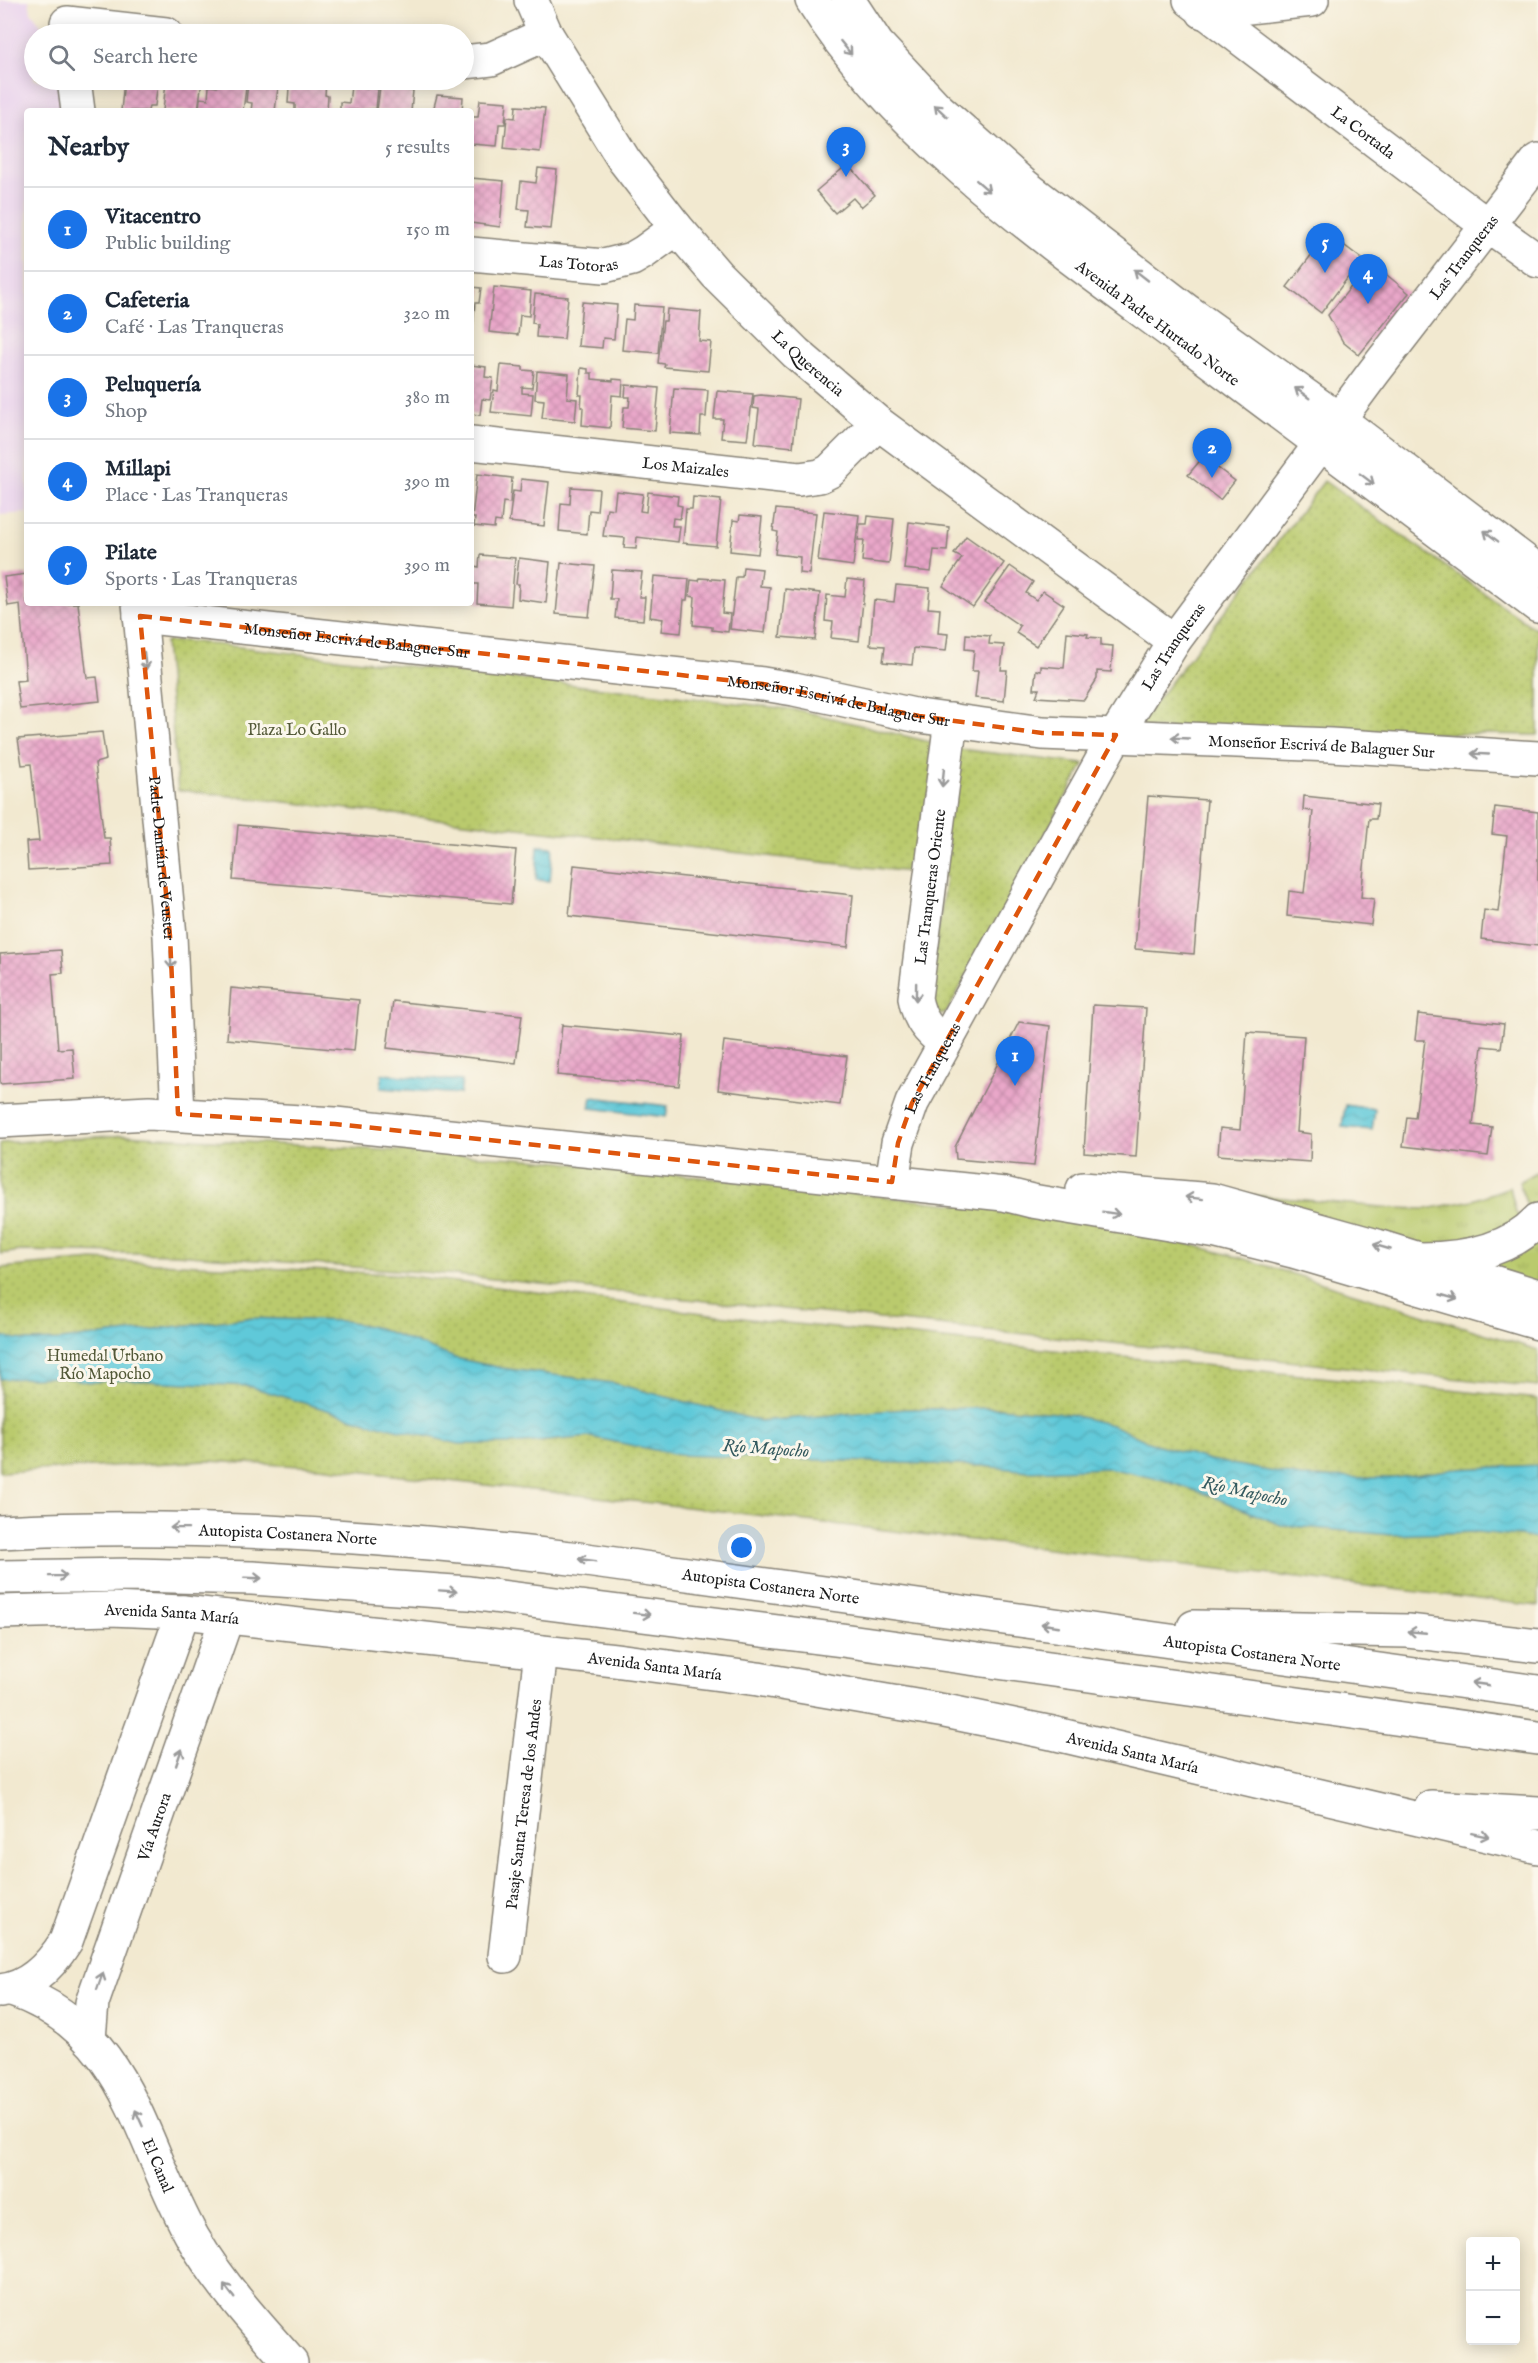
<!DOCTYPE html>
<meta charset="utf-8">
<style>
body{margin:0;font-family:"IM FELL English",serif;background:#f2f2f3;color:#1f2937}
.controls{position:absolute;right:18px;bottom:18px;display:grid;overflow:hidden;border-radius:6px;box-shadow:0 3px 15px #0003}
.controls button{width:54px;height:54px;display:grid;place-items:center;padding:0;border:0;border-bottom:2px solid #e0e1e3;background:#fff;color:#1f2937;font:30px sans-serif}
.you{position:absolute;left:742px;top:1548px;width:21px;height:21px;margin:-15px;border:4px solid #fff;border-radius:50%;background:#1a73e8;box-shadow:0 0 0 9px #1a73e833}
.badge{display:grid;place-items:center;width:39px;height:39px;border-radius:50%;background:#1a73e8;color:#fff;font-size:20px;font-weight:700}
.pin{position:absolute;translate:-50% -50px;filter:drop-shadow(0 2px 3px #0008)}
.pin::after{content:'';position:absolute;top:32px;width:21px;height:18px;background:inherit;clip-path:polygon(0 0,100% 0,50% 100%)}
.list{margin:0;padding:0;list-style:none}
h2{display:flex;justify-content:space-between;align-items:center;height:78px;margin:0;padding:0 24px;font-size:26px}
h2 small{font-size:20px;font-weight:400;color:#747a83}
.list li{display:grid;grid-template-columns:39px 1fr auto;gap:18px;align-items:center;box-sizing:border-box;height:84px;padding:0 24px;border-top:2px solid #e0e1e3}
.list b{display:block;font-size:22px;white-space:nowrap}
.list p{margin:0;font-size:20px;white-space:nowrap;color:#747a83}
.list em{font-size:20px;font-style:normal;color:#747a83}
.icon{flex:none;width:33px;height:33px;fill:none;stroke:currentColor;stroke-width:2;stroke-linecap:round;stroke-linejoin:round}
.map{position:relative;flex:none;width:1538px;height:2363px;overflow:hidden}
.search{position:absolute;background:#fff;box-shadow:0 3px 15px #0003;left:24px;top:24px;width:450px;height:66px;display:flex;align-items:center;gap:15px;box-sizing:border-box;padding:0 21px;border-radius:33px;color:#747a83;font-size:22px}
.panel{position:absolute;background:#fff;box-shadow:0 3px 15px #0003;left:24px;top:108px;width:450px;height:498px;border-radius:6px}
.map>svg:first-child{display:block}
</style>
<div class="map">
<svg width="1538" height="2363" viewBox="0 0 1538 2363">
<defs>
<pattern id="grass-tufts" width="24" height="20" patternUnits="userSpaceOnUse" patternTransform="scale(1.5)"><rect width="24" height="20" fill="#baca6d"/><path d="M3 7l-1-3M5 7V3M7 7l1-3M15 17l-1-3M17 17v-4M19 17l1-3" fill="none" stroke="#9fad5e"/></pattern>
<pattern id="park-dots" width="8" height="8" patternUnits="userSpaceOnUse" patternTransform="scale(1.5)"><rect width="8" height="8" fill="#baca6d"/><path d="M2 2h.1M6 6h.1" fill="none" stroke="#9fad5e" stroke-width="1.8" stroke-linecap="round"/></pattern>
<pattern id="water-waves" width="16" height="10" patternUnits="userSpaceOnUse" patternTransform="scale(1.5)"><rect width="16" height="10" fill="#5fc9d9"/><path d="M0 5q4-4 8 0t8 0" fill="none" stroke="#52acba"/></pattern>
<pattern id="building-cross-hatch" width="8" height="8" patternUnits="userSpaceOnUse" patternTransform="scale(1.5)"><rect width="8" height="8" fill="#e9a7c9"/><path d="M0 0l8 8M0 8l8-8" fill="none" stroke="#c78fac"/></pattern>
</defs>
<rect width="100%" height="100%" fill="#fbf7ec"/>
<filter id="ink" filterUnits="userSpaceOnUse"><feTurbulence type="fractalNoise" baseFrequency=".0167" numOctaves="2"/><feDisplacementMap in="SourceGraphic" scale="12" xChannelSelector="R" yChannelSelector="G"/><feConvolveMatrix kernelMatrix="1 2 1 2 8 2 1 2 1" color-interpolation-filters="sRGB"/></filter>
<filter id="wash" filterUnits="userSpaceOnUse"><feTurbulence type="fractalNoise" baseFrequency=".008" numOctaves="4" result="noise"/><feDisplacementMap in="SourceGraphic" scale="24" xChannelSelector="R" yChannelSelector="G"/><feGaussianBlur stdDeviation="1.35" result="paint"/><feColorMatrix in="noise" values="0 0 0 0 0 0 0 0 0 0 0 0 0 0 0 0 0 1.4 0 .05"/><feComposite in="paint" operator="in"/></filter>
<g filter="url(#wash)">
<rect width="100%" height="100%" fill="#f2e9d0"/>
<polygon fill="#e9d2ed" points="0,0 29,0 31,12 48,34 34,34 34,80 59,80 63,111 27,111 27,513 0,515"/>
<g fill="url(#grass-tufts)" stroke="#6b7344" stroke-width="1.5">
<polygon points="1538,1171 1538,1204 1532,1211 1527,1206 1519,1182"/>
<polygon points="1510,1187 1516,1213 1524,1220 1439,1255 1195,1190 1393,1208 1427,1209 1473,1200"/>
<polygon points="1538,1237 1538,1293 1474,1273"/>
</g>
<g fill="url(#park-dots)" stroke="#6b7344" stroke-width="1.5">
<polygon points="1324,481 1538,631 1538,735 1136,728"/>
<polygon points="186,641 798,710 959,749 1084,764 946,1013 938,1015 928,1002 946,876 178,790 165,642"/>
<polygon points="126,1135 531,1159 999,1209 1112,1224 1238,1257 1538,1350 1538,1387 436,1273 175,1254 21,1251 0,1254 0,1143"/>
<polygon points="93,1260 393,1274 766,1321 1538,1399 1538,1606 661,1504 319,1467 207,1461 0,1472 0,1268"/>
</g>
<g fill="url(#water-waves)" stroke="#3e727a" stroke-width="1.5">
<polygon points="538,846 553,847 550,881 536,880"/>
<polygon points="382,1074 462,1081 460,1094 381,1088"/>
<polygon points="592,1097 668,1106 666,1117 590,1108"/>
<polygon points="1345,1105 1375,1109 1372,1130 1342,1127"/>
<polygon points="247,1318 345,1321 378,1328 455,1358 502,1368 613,1383 760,1421 905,1409 1000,1408 1068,1414 1112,1425 1151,1443 1210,1460 1301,1477 1394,1478 1455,1469 1538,1465 1538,1538 1477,1532 1391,1535 1281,1525 1211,1496 1163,1480 1109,1468 1028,1471 984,1466 679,1455 591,1437 513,1444 459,1444 370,1423 248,1386 126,1380 91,1382 60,1377 0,1379 0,1336 29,1341 61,1340"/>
</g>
<g id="blocks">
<g fill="url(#building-cross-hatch)">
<polygon points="124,80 158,80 155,106 149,106 148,111 121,111"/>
<polygon points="174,80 202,80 198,111 163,111 166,81 173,82"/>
<polygon points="218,80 247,80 243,111 199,111 200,98 208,99 209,86 217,87"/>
<polygon points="255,80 279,80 275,111 251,111 252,103 246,102 248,84 254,84"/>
<polygon points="305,81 326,83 325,95 328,96 327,110 295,111 295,104 288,103 289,87 304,88"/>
<polygon points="351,86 378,89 376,109 340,111 340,102 349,103"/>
<polygon points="380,87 413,91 411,111 377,111"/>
<polygon points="437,95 463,97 462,111 433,111"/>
<polygon points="480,100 507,102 505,124 499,124 497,146 471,144 471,117 478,117"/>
<polygon points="516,106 545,108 540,152 504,148 507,117 515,118"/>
<polygon points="848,164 875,195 861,207 853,198 835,213 816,191"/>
<polygon points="538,168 557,170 551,229 527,227 529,210 518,209 521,181 536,183"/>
<polygon points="471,178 504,181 500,227 471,223"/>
<polygon points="1328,233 1362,259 1321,313 1287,287"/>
<polygon points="1371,262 1409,293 1359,355 1343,342 1328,315"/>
<polygon points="471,287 481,288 479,303 475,303 473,328"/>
<polygon points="494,287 531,291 529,316 520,315 518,335 489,332"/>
<polygon points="535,294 568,297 564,339 536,337 537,324 532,323"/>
<polygon points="582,302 617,305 614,339 603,338 602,348 578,346"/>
<polygon points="634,305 662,307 658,353 622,350 625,319 633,320"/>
<polygon points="667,309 701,312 699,341 711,342 708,371 664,367 665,364 658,363 663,321 666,321"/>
<polygon points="471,365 486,367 485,377 493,378 490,400 482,399 480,415 471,414"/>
<polygon points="501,365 523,367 523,370 534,371 532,388 522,387 522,393 533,394 531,416 491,412 494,390 498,391"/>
<polygon points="581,368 588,369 588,373 592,373 592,379 613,381 613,379 623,380 622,396 612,395 610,428 582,425 583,407 581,407 582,395 579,395"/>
<polygon points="537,371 569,374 567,398 577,399 575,421 542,418 544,400 535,399"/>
<polygon points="626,385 659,388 655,431 622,428 624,407 629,407 630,397 625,397"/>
<polygon points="674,388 708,390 706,417 701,417 700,435 670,433"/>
<polygon points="717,391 753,394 747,440 721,438 723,419 714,419"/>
<polygon points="761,395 798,399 793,447 755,443 759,409 753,408 754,396"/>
<polygon points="1203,457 1235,481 1220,500 1188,475"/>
<polygon points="477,474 512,478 510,503 503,502 501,522 495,521 494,528 474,526 475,518 472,518"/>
<polygon points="521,479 549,482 544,526 509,522 513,491 520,492"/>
<polygon points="571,487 599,489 597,511 589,510 587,534 559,531 561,503 570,504"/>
<polygon points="616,491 643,494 640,511 646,512 648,492 678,496 677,505 682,506 680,519 673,518 672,526 680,526 678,542 637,537 636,549 624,548 625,538 603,536 607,508 614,509"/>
<polygon points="693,497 721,500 716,546 683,543 686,509 692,509"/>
<polygon points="776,509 816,513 809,574 799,573 800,557 775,554 778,532 773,531"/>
<polygon points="824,511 859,515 853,566 818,561"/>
<polygon points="740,515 762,517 758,554 730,551 733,520 739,521"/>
<polygon points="868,516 894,519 889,564 862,561 864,540 858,540 860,524 867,524"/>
<polygon points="909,522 949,527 947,551 934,550 931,572 904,569"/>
<polygon points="966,536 1004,563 973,607 943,586 962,558 954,554"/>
<polygon points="480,555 515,558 511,606 477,603 478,584 472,584 474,566 479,567"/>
<polygon points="519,558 550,562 546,603 518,599 519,584 516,584"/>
<polygon points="561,563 595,566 589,617 556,614"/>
<polygon points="1010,566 1033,582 1026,593 1036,600 1043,591 1064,605 1036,646 1016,633 1020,626 985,602"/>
<polygon points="743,567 762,569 760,586 770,587 765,633 730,629 736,577 742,577"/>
<polygon points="612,570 642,572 639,597 645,597 643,620 615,618 617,599 610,599"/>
<polygon points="27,574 27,603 78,603 87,678 97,677 100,701 20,709 16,681 26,680 20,604 8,606 4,577"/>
<polygon points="654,576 689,579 687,600 684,600 681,633 661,631 663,619 650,617"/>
<polygon points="700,578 725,580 722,613 730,614 728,632 712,630 712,627 693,625 695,597 689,596 691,580 699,581"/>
<polygon points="847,579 865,581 859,641 831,638 833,622 825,621 827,595 845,597"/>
<polygon points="896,585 930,588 928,608 940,609 938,633 948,634 946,651 914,648 912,665 883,662 885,646 870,645 874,600 894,602"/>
<polygon points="785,589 820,593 815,640 780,637"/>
<polygon points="1067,632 1088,634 1087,637 1101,638 1101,645 1113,646 1111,672 1097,671 1097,679 1084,700 1036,697 1039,689 1034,689 1036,670 1041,671 1041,666 1064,668"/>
<polygon points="966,634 990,636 989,644 1004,645 1001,670 1007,670 1004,701 975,698 978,671 972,671 974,650 965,649"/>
<polygon points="102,732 106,760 95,763 104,838 110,838 112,865 28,870 26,842 39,841 31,764 22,765 18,739"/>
<polygon points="1148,796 1207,800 1194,954 1135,949"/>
<polygon points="1304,796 1378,804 1376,819 1369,819 1361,897 1374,899 1371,925 1287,916 1289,891 1304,893 1313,811 1303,810"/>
<polygon points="1495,807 1538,812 1538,946 1481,939 1484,910 1498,912 1507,836 1492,834"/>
<polygon points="238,825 516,850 511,904 233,880"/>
<polygon points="574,865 853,895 848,947 569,916"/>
<polygon points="61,950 63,973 52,974 58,1049 72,1048 75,1079 0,1084 0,954"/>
<polygon points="231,988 359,1000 354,1051 227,1039"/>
<polygon points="393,1001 522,1015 516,1063 387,1048"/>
<polygon points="1093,1005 1146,1008 1136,1157 1084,1153"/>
<polygon points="1418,1014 1504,1024 1501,1048 1482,1046 1473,1125 1492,1127 1488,1156 1403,1146 1407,1117 1415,1118 1425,1040 1415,1040"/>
<polygon points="1019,1022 1050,1026 1034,1166 956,1159 955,1147"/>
<polygon points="562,1025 684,1036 679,1086 557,1075"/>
<polygon points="1247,1032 1304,1036 1297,1132 1311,1134 1310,1162 1218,1155 1220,1128 1240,1130"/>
<polygon points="724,1041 847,1056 840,1105 718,1090"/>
</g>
</g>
</g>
<g filter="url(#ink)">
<use href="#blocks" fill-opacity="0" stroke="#878276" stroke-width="1.5"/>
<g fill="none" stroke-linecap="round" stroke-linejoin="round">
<g stroke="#878276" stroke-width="36">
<g id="minor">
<path id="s1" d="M531 0 546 34 624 160 675 226 717 275 796 353 878 423 1174 641"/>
<path id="s2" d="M1190 0 1472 214 1538 261"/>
<polyline points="1203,12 1312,0"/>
<polyline points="67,23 166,34"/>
<polyline points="464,62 491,59 546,34"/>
<polyline points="74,80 78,111"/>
<path id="s3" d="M471 254 604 266 632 259 644 252 666 236 675 226"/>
<path id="s4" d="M471 443 799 479 820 476 830 471 878 423"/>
<path id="s5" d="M139 603 170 936 178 1114"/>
<path id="s6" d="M140 616 763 684 794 689 919 716 1042 733 1331 745 1538 758"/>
<path id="s7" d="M945 1043C927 1030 919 1019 915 998L951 720"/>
<polyline points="0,1121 149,1113 335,1124 1004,1194 1032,1201 1217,1232 1293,1251 1538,1323"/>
<path id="s8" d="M892 1182 898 1143 912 1103 1116 735 1174 641 1374 372 1538 160"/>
<polyline points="1083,1189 1212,1200 1377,1246 1538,1296"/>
<path id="s9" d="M0 1612 110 1609 183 1612 615 1660 758 1679 945 1711 1052 1733 1538 1847"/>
<polyline points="1431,1807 1538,1813"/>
<path id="s10" d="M505 1956 541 1652"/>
<path id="s11" d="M12 1990C130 2030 139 2143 193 2238 220 2284 256 2324 291 2363"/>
<path d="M0 1991C30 1988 51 1965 66 1941L183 1612"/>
<path id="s12" d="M89 2038 92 2003 227 1617"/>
</g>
</g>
<g stroke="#878276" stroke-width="36">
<g id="major">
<path id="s13" d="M812 0C900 141 1058 248 1190 346 1306 432 1422 520 1538 606"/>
<polyline points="848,0 877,44 936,107 1025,186 1187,311 1338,419 1538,571"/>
<path d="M1421 1259C1462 1259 1508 1252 1538 1220"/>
</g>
</g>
<g stroke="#878276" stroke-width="36">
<g id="highway">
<path id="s14" d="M0 1532C193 1522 387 1536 579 1559L1538 1692"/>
<polyline points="0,1577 135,1575 252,1578 469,1593 842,1640 1538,1738"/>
<polyline points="1194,1627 1408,1631 1538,1646"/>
</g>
</g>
<use href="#minor" stroke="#fff" stroke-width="33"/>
<use href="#major" stroke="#fff" stroke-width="33"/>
<use href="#highway" stroke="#fff" stroke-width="33"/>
</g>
<defs><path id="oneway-shaft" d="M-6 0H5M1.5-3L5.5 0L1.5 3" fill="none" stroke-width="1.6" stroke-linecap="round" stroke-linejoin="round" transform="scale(1.5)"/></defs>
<g stroke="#999">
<use href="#oneway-shaft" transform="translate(846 48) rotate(51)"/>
<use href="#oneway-shaft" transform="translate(941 111) rotate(-137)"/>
<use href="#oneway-shaft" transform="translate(983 186) rotate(41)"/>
<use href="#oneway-shaft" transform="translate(1141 275) rotate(-142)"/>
<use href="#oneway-shaft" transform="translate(1302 393) rotate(-144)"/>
<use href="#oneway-shaft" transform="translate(1367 479) rotate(37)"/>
<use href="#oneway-shaft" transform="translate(1491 536) rotate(-143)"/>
<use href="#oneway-shaft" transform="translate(145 661) rotate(84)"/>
<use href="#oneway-shaft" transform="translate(1180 738) rotate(-177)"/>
<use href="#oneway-shaft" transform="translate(1480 754) rotate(-177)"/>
<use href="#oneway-shaft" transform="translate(943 778) rotate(96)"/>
<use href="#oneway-shaft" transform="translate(171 960) rotate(88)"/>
<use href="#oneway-shaft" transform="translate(916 992) rotate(91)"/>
<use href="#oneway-shaft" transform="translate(1194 1198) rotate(-173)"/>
<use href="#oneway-shaft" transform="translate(1111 1213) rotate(9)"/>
<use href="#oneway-shaft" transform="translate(1382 1247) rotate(-164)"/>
<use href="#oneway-shaft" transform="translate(1449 1297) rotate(16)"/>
<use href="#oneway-shaft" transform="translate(179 1528) rotate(-179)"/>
<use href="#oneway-shaft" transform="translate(587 1560) rotate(-172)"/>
<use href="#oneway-shaft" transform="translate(58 1576) rotate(-1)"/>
<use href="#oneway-shaft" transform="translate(253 1578) rotate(2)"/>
<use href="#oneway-shaft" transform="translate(448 1591) rotate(4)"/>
<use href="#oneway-shaft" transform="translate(642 1614) rotate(7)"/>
<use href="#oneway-shaft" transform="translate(1050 1625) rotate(-172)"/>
<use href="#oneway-shaft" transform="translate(1417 1632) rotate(-175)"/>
<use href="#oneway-shaft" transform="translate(1480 1684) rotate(-172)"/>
<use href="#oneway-shaft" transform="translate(179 1757) rotate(-71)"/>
<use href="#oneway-shaft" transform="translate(1480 1835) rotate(12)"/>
<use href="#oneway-shaft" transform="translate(100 1981) rotate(-71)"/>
<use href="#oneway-shaft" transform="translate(139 2118) rotate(-114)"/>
<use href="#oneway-shaft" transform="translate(229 2291) rotate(-126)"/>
</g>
</g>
<path fill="none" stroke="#de560d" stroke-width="4.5" stroke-dasharray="12 8" stroke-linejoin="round" d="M140 616 763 684 919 716 1042 733 1116 735 912 1103 898 1143 892 1182 335 1124 178 1114 170 936Z"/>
<g text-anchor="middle" stroke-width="6" stroke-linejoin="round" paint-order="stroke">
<g font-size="16" fill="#1c1c1c" stroke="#fbf7ec">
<text dy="6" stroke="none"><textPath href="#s2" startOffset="218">La Cortada</textPath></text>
<text dy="6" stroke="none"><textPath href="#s8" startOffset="1094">Las Tranqueras</textPath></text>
<text dy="6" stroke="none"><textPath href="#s3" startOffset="108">Las Totoras</textPath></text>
<text dy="6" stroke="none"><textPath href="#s13" startOffset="476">Avenida Padre Hurtado Norte</textPath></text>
<text dy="6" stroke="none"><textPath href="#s1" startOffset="460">La Querencia</textPath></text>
<text dy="6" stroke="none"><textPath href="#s4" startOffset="216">Los Maizales</textPath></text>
<text dy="6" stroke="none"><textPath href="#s6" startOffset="218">Monseñor Escrivá de Balaguer Sur</textPath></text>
<text dy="6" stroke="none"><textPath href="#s8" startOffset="608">Las Tranqueras</textPath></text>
<text dy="6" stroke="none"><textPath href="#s6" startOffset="704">Monseñor Escrivá de Balaguer Sur</textPath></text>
<text dy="6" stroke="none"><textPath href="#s6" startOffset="1190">Monseñor Escrivá de Balaguer Sur</textPath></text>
<text dy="6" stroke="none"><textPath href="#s5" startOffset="256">Padre Damián de Veuster</textPath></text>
<text dy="6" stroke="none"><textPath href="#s7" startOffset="168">Las Tranqueras Oriente</textPath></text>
<text dy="6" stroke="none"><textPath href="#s8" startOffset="122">Las Tranqueras</textPath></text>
<text dy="6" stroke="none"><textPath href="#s14" startOffset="288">Autopista Costanera Norte</textPath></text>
<text dy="6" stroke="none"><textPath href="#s14" startOffset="774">Autopista Costanera Norte</textPath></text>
<text dy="6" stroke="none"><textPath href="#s9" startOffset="172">Avenida Santa María</textPath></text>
<text dy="6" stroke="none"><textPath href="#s14" startOffset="1260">Autopista Costanera Norte</textPath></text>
<text dy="6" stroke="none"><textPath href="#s9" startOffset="658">Avenida Santa María</textPath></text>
<text dy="6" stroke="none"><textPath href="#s9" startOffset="1144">Avenida Santa María</textPath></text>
<text dy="6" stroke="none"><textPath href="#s10" startOffset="153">Pasaje Santa Teresa de los Andes</textPath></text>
<text dy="6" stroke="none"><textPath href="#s12" startOffset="222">Vía Aurora</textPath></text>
<text dy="6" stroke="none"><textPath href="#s11" startOffset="237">El Canal</textPath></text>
</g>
<g font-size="16" fill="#535938" stroke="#fbf7ec">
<text x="297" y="735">Plaza Lo Gallo</text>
<text x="105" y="1361">Humedal Urbano<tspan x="105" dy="18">Río Mapocho</tspan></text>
</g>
<g font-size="18" font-style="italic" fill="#33595e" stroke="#fbf7ec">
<text transform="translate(766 1448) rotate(4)" y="6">Río Mapocho</text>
<text transform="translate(1245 1491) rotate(12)" y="6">Río Mapocho</text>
</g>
</g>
</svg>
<div class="controls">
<button>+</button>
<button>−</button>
</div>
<div class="you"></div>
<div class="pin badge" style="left:1015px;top:1086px">1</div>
<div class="pin badge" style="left:1212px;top:478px">2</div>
<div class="pin badge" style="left:846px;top:177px">3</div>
<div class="pin badge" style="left:1368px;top:304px">4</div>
<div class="pin badge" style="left:1325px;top:273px">5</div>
<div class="search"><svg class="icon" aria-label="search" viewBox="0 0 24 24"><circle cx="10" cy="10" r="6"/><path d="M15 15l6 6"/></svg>Search here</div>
<section class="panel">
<h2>Nearby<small>5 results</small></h2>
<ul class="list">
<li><span class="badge">1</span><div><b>Vitacentro</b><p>Public building</p></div><em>150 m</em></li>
<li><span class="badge">2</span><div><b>Cafeteria</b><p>Café · Las Tranqueras</p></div><em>320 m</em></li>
<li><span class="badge">3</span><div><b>Peluquería</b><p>Shop</p></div><em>380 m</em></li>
<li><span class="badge">4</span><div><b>Millapi</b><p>Place · Las Tranqueras</p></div><em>390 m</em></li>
<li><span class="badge">5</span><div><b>Pilate</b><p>Sports · Las Tranqueras</p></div><em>390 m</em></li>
</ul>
</section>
</div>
